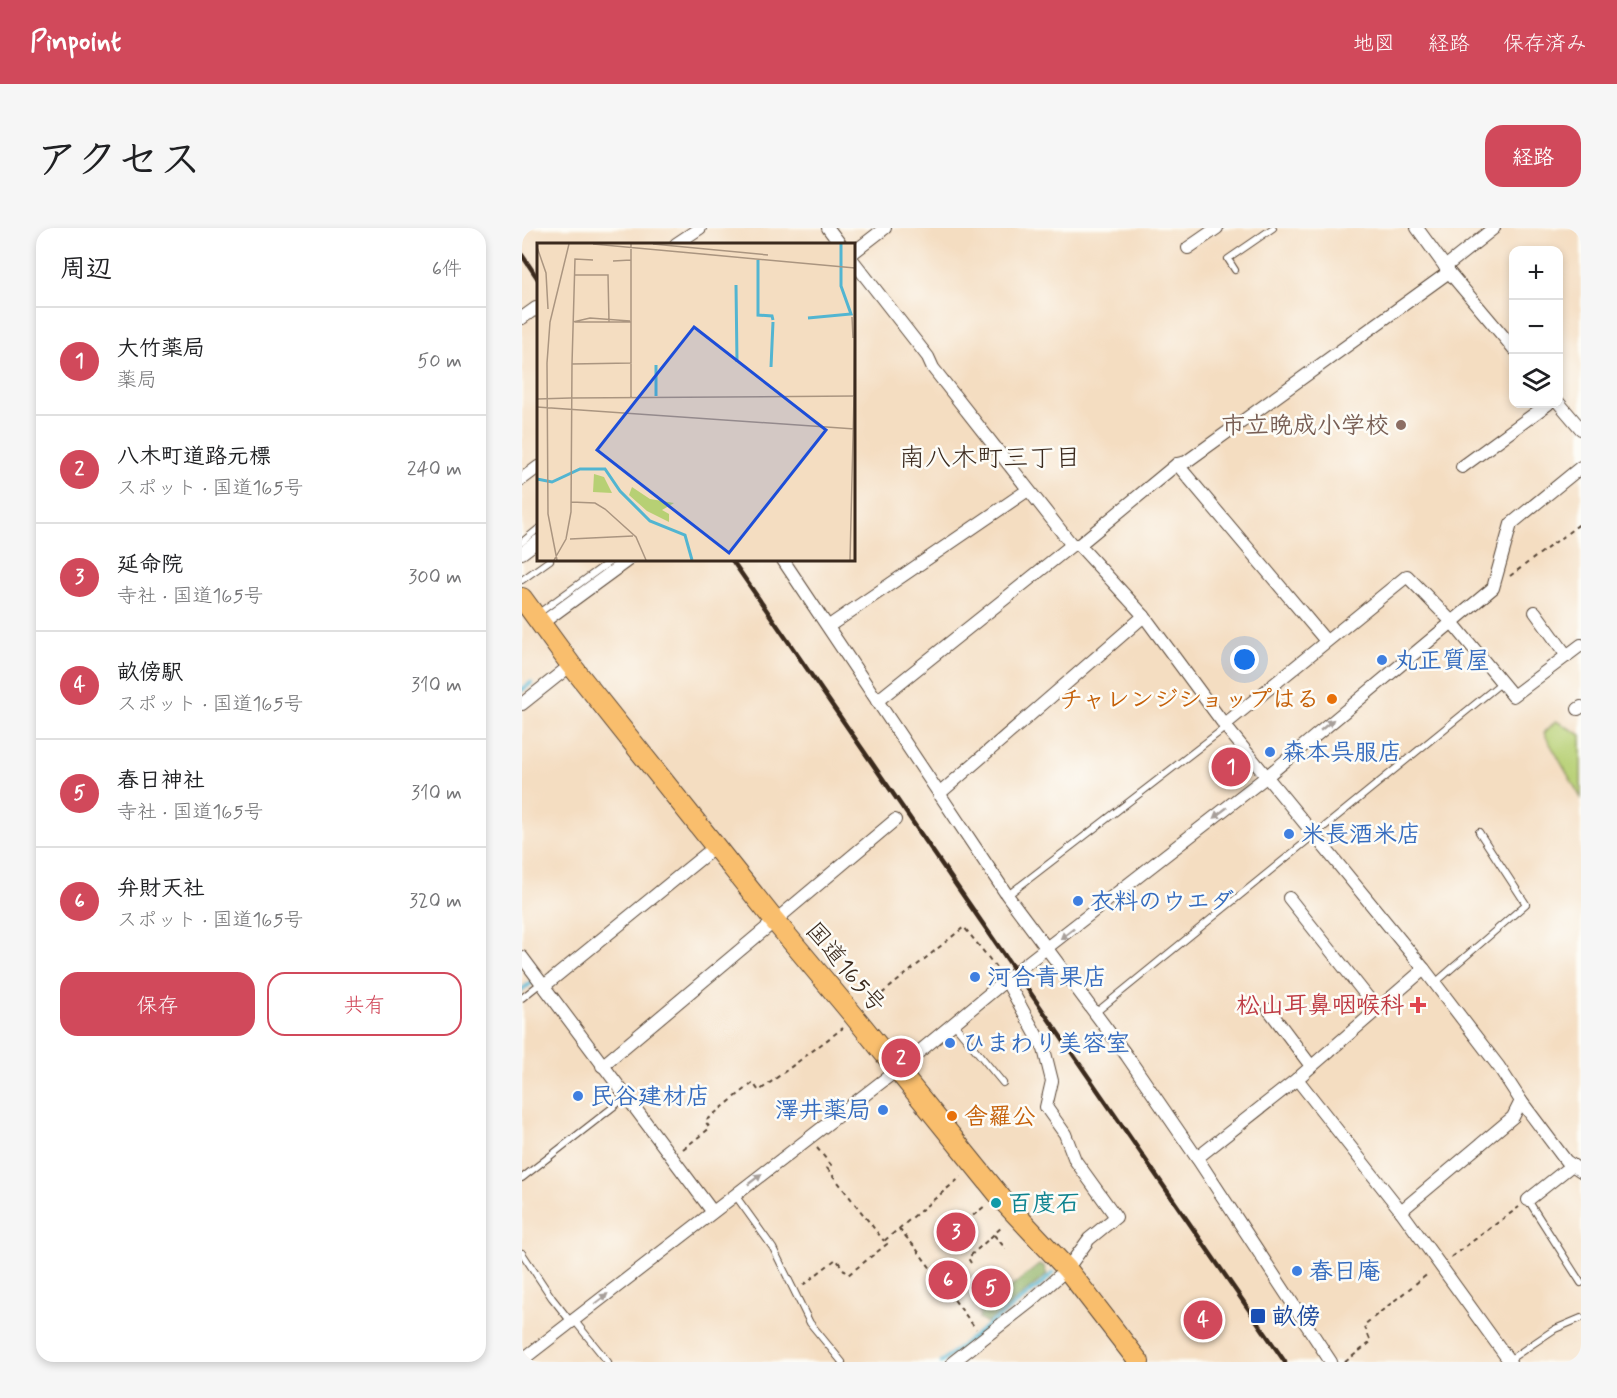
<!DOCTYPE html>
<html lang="ja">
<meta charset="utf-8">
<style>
body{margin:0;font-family:Mynerve,"Klee One",sans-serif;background:#f6f6f6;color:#202124}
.controls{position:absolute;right:18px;top:18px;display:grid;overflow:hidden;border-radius:12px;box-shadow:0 3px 9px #0003}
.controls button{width:54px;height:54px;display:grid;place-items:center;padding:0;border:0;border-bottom:2px solid #e0e0e0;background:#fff;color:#202124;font:30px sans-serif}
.you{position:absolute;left:723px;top:432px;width:21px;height:21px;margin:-15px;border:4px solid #fff;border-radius:50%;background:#1a73e8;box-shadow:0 0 0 9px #1a73e833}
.badge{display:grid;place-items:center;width:39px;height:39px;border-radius:50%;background:#d1495b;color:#fff;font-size:20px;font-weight:700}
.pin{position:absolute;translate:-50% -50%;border:3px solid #fff;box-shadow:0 2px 6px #0006}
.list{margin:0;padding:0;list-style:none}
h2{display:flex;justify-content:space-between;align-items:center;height:78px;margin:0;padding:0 24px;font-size:26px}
h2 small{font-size:20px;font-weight:400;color:#757577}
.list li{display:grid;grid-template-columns:39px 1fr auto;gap:18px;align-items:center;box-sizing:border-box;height:108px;padding:0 24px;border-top:2px solid #e0e0e0}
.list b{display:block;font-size:22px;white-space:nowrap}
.list p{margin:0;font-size:20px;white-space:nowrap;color:#757577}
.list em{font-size:20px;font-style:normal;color:#757577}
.actions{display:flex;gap:12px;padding:18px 24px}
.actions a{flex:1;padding:14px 0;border:2px solid #d1495b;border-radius:18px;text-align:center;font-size:21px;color:#d1495b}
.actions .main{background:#d1495b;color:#fff}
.icon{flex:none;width:33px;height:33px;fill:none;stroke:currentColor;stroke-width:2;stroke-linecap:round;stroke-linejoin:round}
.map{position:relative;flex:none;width:1059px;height:1134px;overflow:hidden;border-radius:18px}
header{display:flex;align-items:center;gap:36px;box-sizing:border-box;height:84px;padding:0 30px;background:#d1495b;color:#fff}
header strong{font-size:28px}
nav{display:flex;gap:33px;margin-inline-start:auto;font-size:21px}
.intro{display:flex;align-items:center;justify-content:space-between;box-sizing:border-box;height:144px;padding:0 36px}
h1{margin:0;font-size:42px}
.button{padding:15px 27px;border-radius:18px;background:#d1495b;color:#fff;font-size:21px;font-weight:700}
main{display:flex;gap:36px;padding:0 36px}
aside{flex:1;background:#fff;border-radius:18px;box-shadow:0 3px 9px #0003}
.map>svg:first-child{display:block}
</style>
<header>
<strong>Pinpoint</strong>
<nav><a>地図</a><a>経路</a><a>保存済み</a></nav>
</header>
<div class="intro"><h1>アクセス</h1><a class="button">経路</a></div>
<main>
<aside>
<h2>周辺<small>6件</small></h2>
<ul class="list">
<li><span class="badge">1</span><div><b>大竹薬局</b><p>薬局</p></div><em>50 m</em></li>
<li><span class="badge">2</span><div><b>八木町道路元標</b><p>スポット · 国道165号</p></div><em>240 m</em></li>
<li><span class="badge">3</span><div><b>延命院</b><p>寺社 · 国道165号</p></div><em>300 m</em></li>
<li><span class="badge">4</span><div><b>畝傍駅</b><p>スポット · 国道165号</p></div><em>310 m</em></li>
<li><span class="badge">5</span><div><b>春日神社</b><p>寺社 · 国道165号</p></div><em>310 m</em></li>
<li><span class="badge">6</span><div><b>弁財天社</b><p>スポット · 国道165号</p></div><em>320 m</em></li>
</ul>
<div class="actions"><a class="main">保存</a><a>共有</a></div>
</aside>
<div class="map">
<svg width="1059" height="1134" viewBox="0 0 1059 1134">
<rect width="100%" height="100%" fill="#fdfcf7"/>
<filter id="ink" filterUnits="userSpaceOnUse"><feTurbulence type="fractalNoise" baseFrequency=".0167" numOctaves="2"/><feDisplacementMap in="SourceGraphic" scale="12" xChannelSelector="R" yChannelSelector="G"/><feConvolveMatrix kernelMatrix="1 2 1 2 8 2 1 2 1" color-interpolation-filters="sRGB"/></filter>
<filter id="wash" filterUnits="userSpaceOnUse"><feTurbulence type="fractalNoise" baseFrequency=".008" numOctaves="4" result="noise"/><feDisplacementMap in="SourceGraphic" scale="24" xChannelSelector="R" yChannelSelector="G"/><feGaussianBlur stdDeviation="1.35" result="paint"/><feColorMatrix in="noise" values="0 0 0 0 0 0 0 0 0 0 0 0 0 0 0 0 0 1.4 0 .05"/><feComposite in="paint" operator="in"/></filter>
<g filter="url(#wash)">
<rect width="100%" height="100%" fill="#f4ddc1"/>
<polygon fill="#b7d074" stroke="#797d49" stroke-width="1.5" points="1034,493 1059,507 1059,570 1022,505"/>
<polygon fill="#91b266" stroke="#666e42" stroke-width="1.5" points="517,1037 522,1038 525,1047 469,1092 464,1095 457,1091 458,1084"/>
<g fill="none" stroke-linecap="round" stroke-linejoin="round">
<g stroke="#52b5d1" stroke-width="4.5">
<polyline points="0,462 9,455"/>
<polyline points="0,762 10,754"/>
<polyline points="419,1134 521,1055 531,1045"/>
</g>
</g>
</g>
<g filter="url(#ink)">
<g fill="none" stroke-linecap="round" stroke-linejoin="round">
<g stroke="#574536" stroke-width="8">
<g id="service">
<polyline points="713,42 706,31 751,0"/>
<polyline points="0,314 16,301"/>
<polyline points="0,352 28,332"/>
<polyline points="14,387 90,332"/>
<polyline points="486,667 704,499"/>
<polyline points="913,755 1004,676 957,604"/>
<polyline points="0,770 19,755"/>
<polyline points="572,786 979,455"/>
<polyline points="432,796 481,855"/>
<polyline points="0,950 104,869"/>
<polyline points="213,967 251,1020 288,1095 320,1134"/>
<polyline points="1006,972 1059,1055"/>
<polyline points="0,1025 30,1070 49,1094"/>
<polyline points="52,1092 86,1134"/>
<polyline points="987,1132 1033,1101 1059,1090"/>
</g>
</g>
<g stroke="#574536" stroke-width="14">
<g id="minor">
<polyline points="306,0 318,16"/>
<polyline points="895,0 927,44 992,121"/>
<polyline points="154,16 178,0"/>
<polyline points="666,20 695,0"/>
<polyline points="332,24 363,0"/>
<polyline points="332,34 406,129 411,140 550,317 557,317 622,388 704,499 902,741 977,839 999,873 991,889 879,983"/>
<polyline points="923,39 972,0"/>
<polyline points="0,90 14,80 16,83"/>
<polyline points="1036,174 1059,201"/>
<polyline points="655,236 804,413"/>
<polyline points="940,239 1026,176"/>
<polyline points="0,251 16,239"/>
<polyline points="557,317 655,236 664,234 927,44"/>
<polyline points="0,325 16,313"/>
<polyline points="261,332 485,667 605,828 675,930 775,851 902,741"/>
<polyline points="1013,384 1045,428"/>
<polyline points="20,395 106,332"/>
<polyline points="307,398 506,262"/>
<polyline points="355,473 550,317"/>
<polyline points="0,476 49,437"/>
<polyline points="1056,481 1059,479"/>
<polyline points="702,497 885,348 929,393 991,468 1059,417"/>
<polyline points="417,566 622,388"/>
<polyline points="767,670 855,781"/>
<polyline points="0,729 190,983"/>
<polyline points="22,758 194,618"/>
<polyline points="747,782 789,838"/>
<polyline points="80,838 373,592"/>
<polyline points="775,851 879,983 988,1134"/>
<polyline points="999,873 1044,933 1059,943"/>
<polyline points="675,930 809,1134"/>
<polyline points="1006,972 1050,937"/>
<polyline points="0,1132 375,842 500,739 744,549 971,360 989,296 1059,239"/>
<polyline points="431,1134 508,1074 545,1041 567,1011 594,989 553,932 543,906 524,879 530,853 522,821 484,752"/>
</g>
</g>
<g stroke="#574536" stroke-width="22">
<polyline id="trunk" points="0,370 49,437 252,692 332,788 485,977 545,1041 617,1134"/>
</g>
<g stroke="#574536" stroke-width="2" stroke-dasharray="4.5 4.5" stroke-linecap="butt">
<polyline points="988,348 1059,295"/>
<polyline points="346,777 442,699 477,743"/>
<polyline points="295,920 309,937 305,940 362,1013"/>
<polyline points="161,921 188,900 183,893 231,855 237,863 321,800"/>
<polyline points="444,993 463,978"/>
<polyline points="377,1001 392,1018 454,1101"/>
<polyline points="472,1007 484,1021"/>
<polyline points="929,1029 997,979"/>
<polyline points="449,1035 446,1030 481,998"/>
<polyline points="429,1050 430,1049"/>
<polyline points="281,1057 314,1031 326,1047 365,1016 362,1013 439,949"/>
<polyline points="823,1134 849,1114 842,1097 907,1045"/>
</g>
<use href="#service" stroke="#fff" stroke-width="6"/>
<use href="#minor" stroke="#fff" stroke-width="12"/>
<use href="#trunk" stroke="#f9be6d" stroke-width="20"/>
<g stroke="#3b2a1e" stroke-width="4.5">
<polyline points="0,27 16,51"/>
<polyline points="210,332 763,1134"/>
</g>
</g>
<defs><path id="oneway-solid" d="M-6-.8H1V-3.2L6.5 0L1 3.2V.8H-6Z" transform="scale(1.5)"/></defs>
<g fill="#a79f9a">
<use href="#oneway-solid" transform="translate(805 497) rotate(-40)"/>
<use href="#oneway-solid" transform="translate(698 585) rotate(142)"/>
<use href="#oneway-solid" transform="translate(545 706) rotate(142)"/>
<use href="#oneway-solid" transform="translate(233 951) rotate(-38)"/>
<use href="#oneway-solid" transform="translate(79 1071) rotate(-38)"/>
</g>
</g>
<circle fill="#8d6e63" stroke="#fdfcf7" stroke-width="2" cx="879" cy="197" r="6"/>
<g fill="#3f7fe0" stroke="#fdfcf7" stroke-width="2">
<circle cx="860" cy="432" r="6"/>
<circle cx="748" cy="524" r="6"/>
<circle cx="767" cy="606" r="6"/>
<circle cx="556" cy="673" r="6"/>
<circle cx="453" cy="749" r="6"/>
<circle cx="428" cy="815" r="6"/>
<circle cx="56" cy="868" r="6"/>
<circle cx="361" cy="882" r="6"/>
<circle cx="775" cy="1043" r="6"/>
</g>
<g fill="#e8710a" stroke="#fdfcf7" stroke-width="2">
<circle cx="810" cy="471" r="6"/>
<circle cx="430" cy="888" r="6"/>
</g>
<path fill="#e0444e" stroke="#fdfcf7" stroke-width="2" d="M893 768h6v6h6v6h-6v6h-6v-6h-6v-6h6z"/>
<circle fill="#0f9aa8" stroke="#fdfcf7" stroke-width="2" cx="474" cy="975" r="6"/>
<rect fill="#1a4fb4" stroke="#fdfcf7" stroke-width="2" x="728" y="1080" width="16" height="16" rx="3"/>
<g text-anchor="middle" stroke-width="5" stroke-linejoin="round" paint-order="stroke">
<g font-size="24" font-weight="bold" fill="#785e54" stroke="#fdfcf7" text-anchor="end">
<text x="867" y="205">市立晩成小学校</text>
</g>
<g font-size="24" font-weight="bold" fill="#366cbe" stroke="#fdfcf7" text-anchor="start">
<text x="872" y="440">丸正質屋</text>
<text x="760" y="532">森本呉服店</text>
<text x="779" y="614">米長酒米店</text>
<text x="568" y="681">衣料のウエダ</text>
<text x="465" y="757">河合青果店</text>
<text x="440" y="823">ひまわり美容室</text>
<text x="68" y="876">民谷建材店</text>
<text x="349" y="890" text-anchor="end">澤井薬局</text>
<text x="787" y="1051">春日庵</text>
</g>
<g font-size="24" font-weight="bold" fill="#c56008" stroke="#fdfcf7" text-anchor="end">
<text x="798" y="479">チャレンジショップはる</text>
<text x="442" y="896" text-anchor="start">舎羅公</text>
</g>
<g font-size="24" fill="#3b2a1e" stroke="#fdfcf7">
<text transform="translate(324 739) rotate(50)" y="8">国道165号</text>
</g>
<g font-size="24" font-weight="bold" fill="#be3a42" stroke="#fdfcf7" text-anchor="end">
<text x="882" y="785">松山耳鼻咽喉科</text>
</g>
<g font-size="24" font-weight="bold" fill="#0d838f" stroke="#fdfcf7" text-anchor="start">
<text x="486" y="983">百度石</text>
</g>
<g font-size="24" font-weight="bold" fill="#164399" stroke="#fdfcf7" text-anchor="start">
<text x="750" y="1096">畝傍</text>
</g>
<g font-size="26" fill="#3b2a1e" stroke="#fdfcf7">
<text x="468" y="238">南八木町三丁目</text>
</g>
</g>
<g transform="translate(15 15)">
<rect width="318" height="318" fill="#f4ddc1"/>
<path d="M57 231 67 234 75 250 56 249ZM95 244 113 256 137 260 125 267 132 271V279L110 268 92 252Z" fill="#b7d074"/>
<path fill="none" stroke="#52b5d1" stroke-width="3" d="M221 17V72L235 73 236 77M199 42 200 119M271 75 314 71 304 43V1M234 124 236 79M119 153V122M0 236 15 239 43 226H68L83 248 113 278 148 292 155 317"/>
<path fill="none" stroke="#aa9580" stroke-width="1.5" d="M56 1 318 25M116 1 231 12M0 4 9 30 11 66M76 18 94 17M37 32H71L72 79M315 74 316 95M36 79 53 75 93 78M38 79H94M35 121 38 16 56 17M317 153 318 67M33 155 318 153M94 155V120M0 156 33 155M0 164 318 186M34 259 58 260 68 266 99 294 109 317M33 296 96 293M17 317 29 296 34 269 35 121 94 120V1M20 317 11 271 10 120 13 79 32 1M313 317 317 153"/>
<path fill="#1d4ed8" fill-opacity="0.15" stroke="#1d4ed8" stroke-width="3" d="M157 84 289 187 192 310 60 207Z"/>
<rect width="318" height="318" fill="none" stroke="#3b2a1e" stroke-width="3"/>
</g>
</svg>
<div class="controls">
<button>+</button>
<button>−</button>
<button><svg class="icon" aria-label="layers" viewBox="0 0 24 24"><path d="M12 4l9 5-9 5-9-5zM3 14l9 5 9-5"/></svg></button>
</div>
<div class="you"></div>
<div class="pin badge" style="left:709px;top:539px">1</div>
<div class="pin badge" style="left:379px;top:830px">2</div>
<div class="pin badge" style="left:434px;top:1004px">3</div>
<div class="pin badge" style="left:681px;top:1092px">4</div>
<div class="pin badge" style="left:469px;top:1060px">5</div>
<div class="pin badge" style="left:426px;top:1052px">6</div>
</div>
</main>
